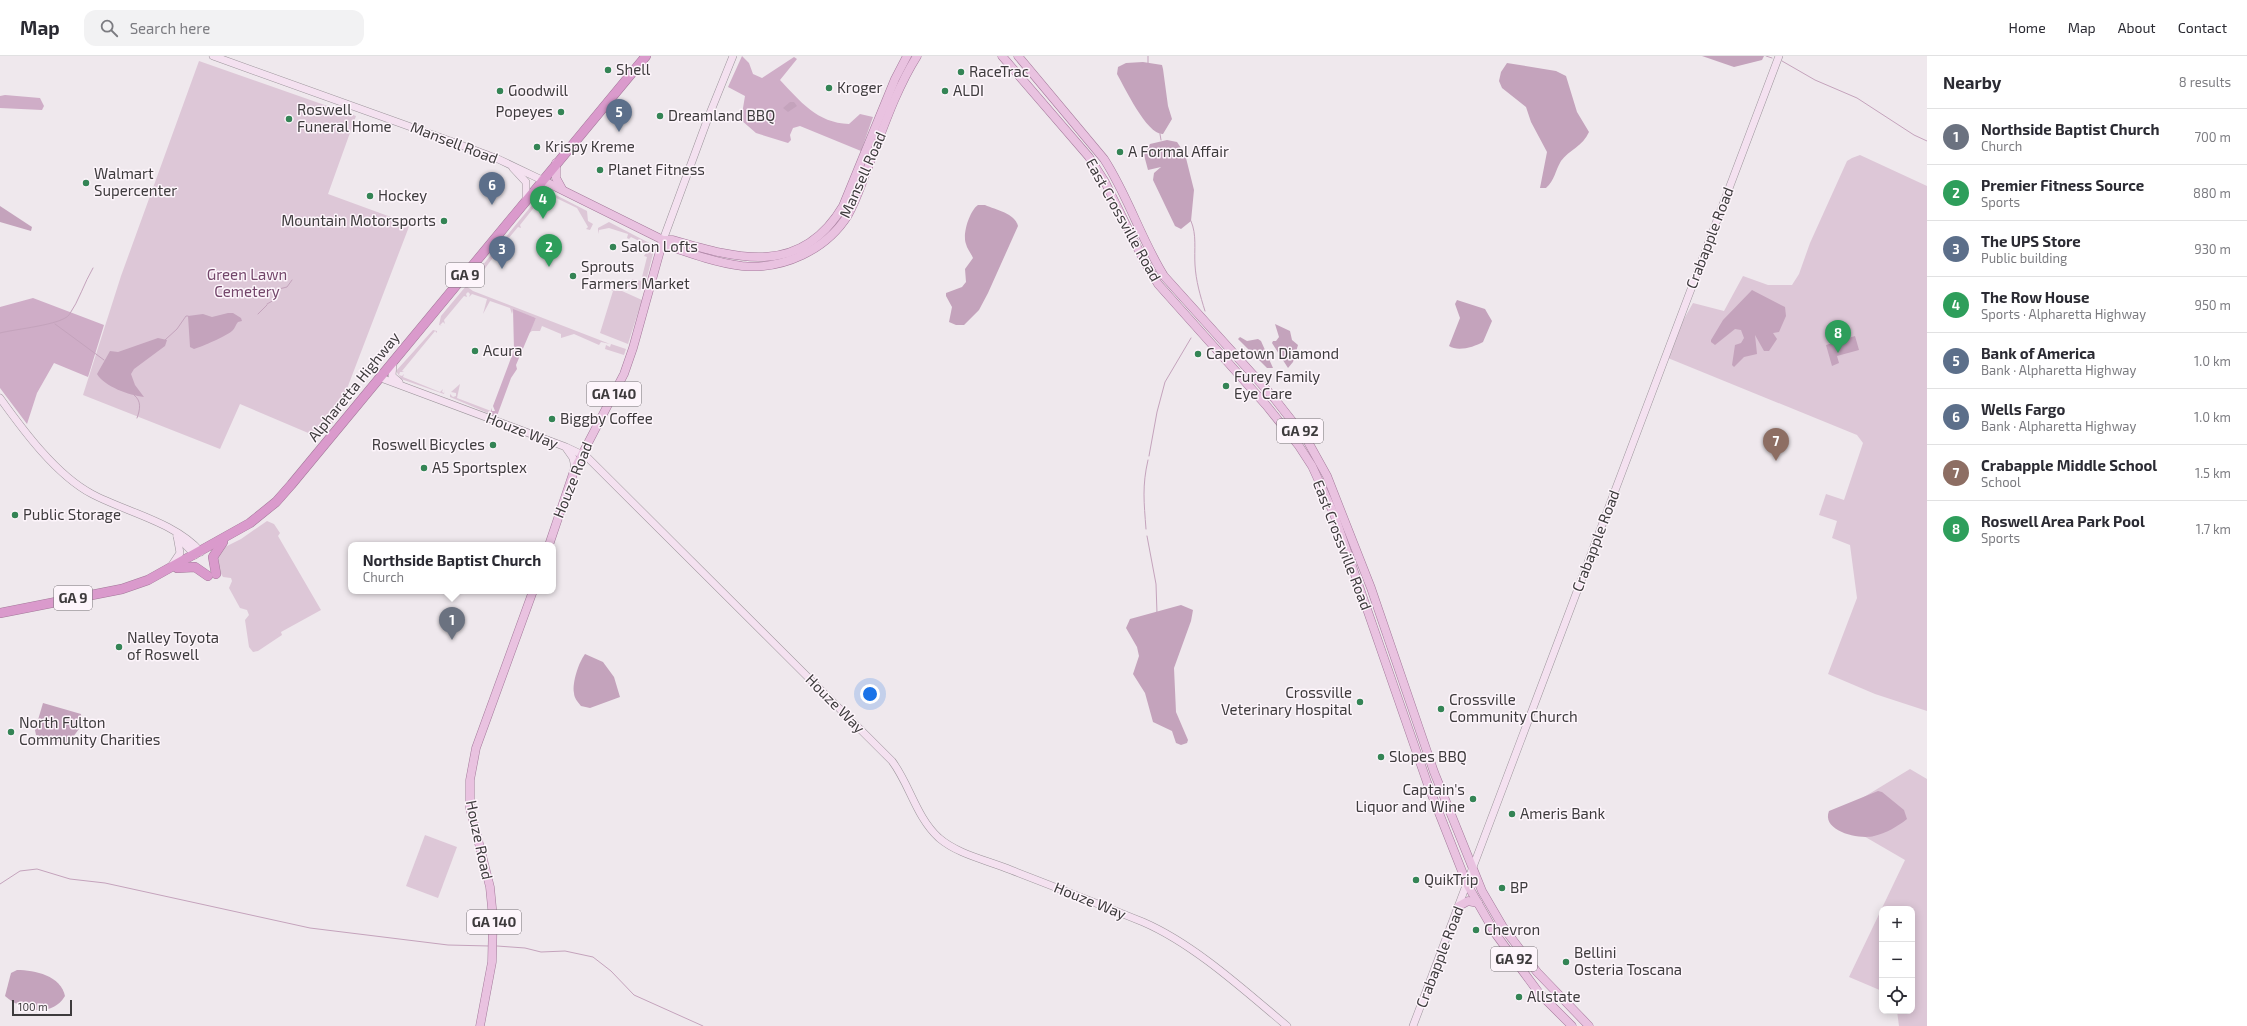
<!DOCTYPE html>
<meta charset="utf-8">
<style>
body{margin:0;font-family:"Exo 2",sans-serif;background:#f2f2f3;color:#2b2b33}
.controls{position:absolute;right:12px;bottom:12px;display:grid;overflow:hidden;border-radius:8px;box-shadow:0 2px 10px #0003}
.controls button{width:36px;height:36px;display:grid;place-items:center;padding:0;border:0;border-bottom:1px solid #e1e1e2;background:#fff;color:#2b2b33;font:20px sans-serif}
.scale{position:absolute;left:12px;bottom:10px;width:60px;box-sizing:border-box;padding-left:4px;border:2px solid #3e3b3d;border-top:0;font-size:11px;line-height:14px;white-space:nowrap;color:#3e3b3d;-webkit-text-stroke:3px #fdf5fb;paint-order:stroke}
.you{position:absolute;left:870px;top:638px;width:14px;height:14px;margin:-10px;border:3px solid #fff;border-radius:50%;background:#1a73e8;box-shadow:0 0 0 6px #1a73e833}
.badge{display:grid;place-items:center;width:26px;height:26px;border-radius:50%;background:#d93025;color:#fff;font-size:13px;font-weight:700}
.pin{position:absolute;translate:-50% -33px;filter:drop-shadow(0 1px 2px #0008)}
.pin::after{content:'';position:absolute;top:21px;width:14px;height:12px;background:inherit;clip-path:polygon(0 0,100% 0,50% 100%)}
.popup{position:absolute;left:348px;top:486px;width:208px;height:52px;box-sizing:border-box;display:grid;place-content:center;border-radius:8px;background:#fff;filter:drop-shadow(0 1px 3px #0005);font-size:13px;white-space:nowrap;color:#7c7c81}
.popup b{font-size:15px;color:#2b2b33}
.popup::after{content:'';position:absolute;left:50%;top:100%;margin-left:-8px;border:8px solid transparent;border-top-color:#fff}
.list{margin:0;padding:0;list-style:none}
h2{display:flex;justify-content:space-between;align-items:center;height:52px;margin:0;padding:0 16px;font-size:17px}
h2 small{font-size:13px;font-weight:400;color:#7c7c81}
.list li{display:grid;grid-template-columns:26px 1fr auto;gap:12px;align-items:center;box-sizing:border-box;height:56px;padding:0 16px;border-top:1px solid #e1e1e2}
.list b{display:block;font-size:15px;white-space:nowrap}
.list p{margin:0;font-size:13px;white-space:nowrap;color:#7c7c81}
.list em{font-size:13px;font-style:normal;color:#7c7c81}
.icon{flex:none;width:22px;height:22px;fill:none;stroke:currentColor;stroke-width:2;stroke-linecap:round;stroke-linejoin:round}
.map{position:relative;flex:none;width:1927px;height:970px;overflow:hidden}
header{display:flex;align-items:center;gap:24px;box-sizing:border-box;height:56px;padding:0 20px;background:#fff;border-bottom:1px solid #e1e1e2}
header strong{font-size:19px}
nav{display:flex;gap:22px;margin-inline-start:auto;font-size:14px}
.search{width:280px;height:36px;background:#f2f2f3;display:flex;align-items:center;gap:10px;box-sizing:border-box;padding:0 14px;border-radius:12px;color:#7c7c81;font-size:15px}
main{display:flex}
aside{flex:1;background:#fff}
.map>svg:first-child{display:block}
</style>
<header>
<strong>Map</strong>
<div class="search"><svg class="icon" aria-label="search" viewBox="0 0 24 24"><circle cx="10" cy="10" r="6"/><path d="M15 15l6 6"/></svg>Search here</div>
<nav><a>Home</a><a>Map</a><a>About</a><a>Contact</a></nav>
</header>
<main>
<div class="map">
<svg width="1927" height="970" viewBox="0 0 1927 970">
<rect width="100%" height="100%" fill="#efe8ed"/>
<g fill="#ddc7d7">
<polygon points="199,5 356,60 328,138 410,168 335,364 320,382 240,348 220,393 83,339 121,220"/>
<polygon points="1860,99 1927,130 1927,655 1875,638 1828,618 1857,542 1850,489 1832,482 1837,465 1819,459 1826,438 1844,444 1863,387 1857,379 1663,300 1693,247 1724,255 1743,220 1768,229 1792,229 1799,218 1810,187 1847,105 1852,102"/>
<polygon points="547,136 551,137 549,142 544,139 520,169 521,172 518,171 508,183 510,186 505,182 542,137"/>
<polygon points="552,137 587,155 588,165 593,168 590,174 586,173 588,171 577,152 552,140 550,142"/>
<polygon points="609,166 653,189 654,194 644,233 634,234 622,227 626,224 632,225 632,223 641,225 647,201 644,200 648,194 644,191 645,188 631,181 629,183 627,182 628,178 609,172 599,174 598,178 598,172"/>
<polygon points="498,190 505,193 500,192 475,226 473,226 471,224"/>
<polygon points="466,230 473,235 610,288 601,286 599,289 574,278 561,282 561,278 542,270 540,275 532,275 528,278 536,262 513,254 512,258 510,252 490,245 483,258 487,243 472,238 469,241 470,238 468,236 466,238 467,241 464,240 444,264 445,268 443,266 440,269 443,270 439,269 441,260"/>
<polygon points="614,232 615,235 622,235 642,244 628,288 600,277 613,235 610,233"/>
<polygon points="433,274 437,275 437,277 435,275 402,315 404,316 400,316 399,319 402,320 404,318 403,321 440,336 443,333 442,336 444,337 445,333 444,338 401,323 396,315"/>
<polygon points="611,288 626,293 624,299 605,293 606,289 610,291"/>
<polygon points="460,328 457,342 491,355 490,358 450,341 450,338 453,341 456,340 456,337 451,336"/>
<polygon points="267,465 274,468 280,477 278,480 321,554 281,576 282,579 258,595 253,596 249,591 245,564 249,559 247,554 240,552 229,532 232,525 231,522 223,521 215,508 217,495 241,483"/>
<polygon points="1910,713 1927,723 1927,970 1899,970 1897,955 1912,955 1912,853 1882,853 1882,935 1849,921 1905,804 1831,761"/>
<polygon points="425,779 457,791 438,842 406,830"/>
</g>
<g fill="#cfadc7">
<path d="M742 0 749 7 753 18 762 22 794 1 797 3 780 24C800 45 817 67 849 68L860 58 873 61 861 95 800 70 793 72 790 79 791 84 788 87 756 77 741 64 745 40 728 31Z"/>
<polygon points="5,39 40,42 44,50 42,54 0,52 0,40"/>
<polygon points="33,242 104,269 88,321 54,307 37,337 27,368 0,332 0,251"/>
<polygon points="513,253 536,262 516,309 517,313 511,322 497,360 490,358 492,352 492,355 495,355 493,350 514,294"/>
</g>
<g fill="#c4a3bc">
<polygon points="1702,0 1764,0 1762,4 1734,11"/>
<path d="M1143 6 1162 9 1163 13 1168 50 1172 63 1163 78C1147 79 1125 32 1117 18L1118 11 1126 7Z"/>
<path d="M1507 7 1556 15 1566 20 1577 56 1589 76C1583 90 1569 94 1561 105 1555 115 1555 124 1546 132H1540L1547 96 1531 66 1526 51 1502 32 1499 25 1501 16Z"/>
<polygon points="790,46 794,46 797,50 788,56 783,52"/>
<polygon points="1167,84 1177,86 1185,98 1194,134 1191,165 1181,173 1175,170 1153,124 1154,117 1161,111 1148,114 1144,99 1150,88"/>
<path d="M985 149C996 154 1015 157 1018 170L988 237 979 254 964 269H956L949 266 952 251 946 240V237L962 231 966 226 965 213 973 202C971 197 967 193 966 188 962 178 970 154 978 149Z"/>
<polygon points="0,150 32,171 31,175 0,166"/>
<polygon points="1752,234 1785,251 1786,260 1779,276 1773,277 1777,283 1769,295 1764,295 1755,279 1757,298 1744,301 1734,311 1732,309 1735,289 1741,287 1744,282 1741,274 1735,273 1715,289 1711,286 1711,284 1723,264"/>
<path d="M1457 244 1485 253 1492 265 1483 286C1474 291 1458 296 1449 290L1460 262 1455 248Z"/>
<path d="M228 257H233L241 262 242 265 238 266C236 268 235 272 233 274 229 279 201 291 194 293L190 291 188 260 203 258 212 261Z"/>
<polygon points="1275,268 1290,275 1292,284 1298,289 1293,306 1288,312 1272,287 1273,285 1276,285 1279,281"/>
<polygon points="1855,280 1859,294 1837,300 1839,307 1832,310 1826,289"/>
<polygon points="1240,281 1247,285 1258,283 1261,285 1273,312 1267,312 1238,283"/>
<path d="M158 282 167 284 165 290 134 313 131 318 135 329 144 341C129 339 105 331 97 318L110 295 118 296Z"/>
<polygon points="1181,549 1193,554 1191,565 1174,612 1176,656 1188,684 1187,687 1181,689 1176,687 1172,675 1153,666 1145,637 1133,618 1139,600 1137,591 1126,572 1130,563"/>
<path d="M585 598 603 606 614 621 620 641 590 652 581 650C578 646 574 642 574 637 572 626 579 606 585 598Z"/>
<polygon points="43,647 81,658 82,669 67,689 36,679 35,674"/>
<path d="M1878 735 1882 736 1904 754 1907 763C1897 771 1886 777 1874 780 1859 784 1821 775 1829 755Z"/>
<path d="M17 914C35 914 61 920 65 940 52 962 22 955 5 940L11 917Z"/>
</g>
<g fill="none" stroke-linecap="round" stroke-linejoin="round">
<g stroke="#c4a3bc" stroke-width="1">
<polyline points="1148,0 1148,7"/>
<polyline points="1766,0 1772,2"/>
<polyline points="1782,5 1815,24 1857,42 1914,79 1927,85"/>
<polyline points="1160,78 1161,84"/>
<path d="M1191 165C1197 179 1194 193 1195 209 1196 225 1200 239 1205 255"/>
<polyline points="279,233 287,231 292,224"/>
<polyline points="267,248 274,244 279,235"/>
<polyline points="258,258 267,249"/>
<polyline points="55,268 104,304"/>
<path d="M0 277C15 273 61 269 69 259 79 245 84 227 93 212"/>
<polyline points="165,284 177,273 186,260 188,260"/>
<path d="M134 339C142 345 140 354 137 362"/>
<polyline points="1149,400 1157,356 1165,326 1191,282"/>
<path d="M1146 473C1144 446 1142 430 1148 404"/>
<polyline points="1147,480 1156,528 1157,557"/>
<polyline points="0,828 20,815 37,813 70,823 105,827 310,872 448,889 489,890"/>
<polyline points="497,890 525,892 541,896 565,895 593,901 611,915 634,939 703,970"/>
</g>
<g stroke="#9c959b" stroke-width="8">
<g id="secondary">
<polyline points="213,0 450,85 498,103 542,124"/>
<polyline points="513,112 526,126 526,144"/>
<polyline points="663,184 708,62 733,0"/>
<polyline points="393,307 392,320 399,326"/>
<path d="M381 322 566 391 587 401 892 705C910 729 916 761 939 782 959 799 987 804 1011 814 1055 831 1099 848 1143 866 1194 888 1244 934 1287 970"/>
<path d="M0 342C23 374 56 419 92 438 126 456 175 466 201 496"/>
<polyline points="566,392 573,402 575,412"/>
<polyline points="177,480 195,499"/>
<polyline points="172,509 180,497 177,480"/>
<polyline points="1413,970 1779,0"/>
</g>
</g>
<g stroke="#a3799a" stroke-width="9">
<g id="primary">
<polyline points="1002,0 1089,101 1105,126 1144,205 1158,228 1266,349 1299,390 1312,410 1334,458 1428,729 1467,828 1495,877 1522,914 1539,937 1572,970"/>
<path d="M1018 0 1104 103C1128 140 1141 183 1164 220L1274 342 1307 384 1327 420 1371 532 1434 716 1482 835 1503 871 1537 916 1589 970"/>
<polyline points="556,107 556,122 562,133"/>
<path d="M542 124 663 184 669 190C692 198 717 207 742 210 783 214 826 194 848 159 856 145 861 129 867 114 882 76 895 35 917 0"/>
<path d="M663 184H673C738 203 801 221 843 150L895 23 907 0"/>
<polyline points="549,489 575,412 624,318 633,292 663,184"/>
<polyline points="1459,850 1468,845 1478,847"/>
<polyline points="480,970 492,906 493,862 490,831 470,752 470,724 476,692 533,535"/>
</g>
</g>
<g stroke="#a3799a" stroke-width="10">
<g id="highway">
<polyline points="177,512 195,511 208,520"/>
<polyline points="216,518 213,501 223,486"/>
<polyline points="0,557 122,533 148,524 250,467 276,446 291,429 646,0"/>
</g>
</g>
<use href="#secondary" stroke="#f4e1f0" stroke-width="7"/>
<use href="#primary" stroke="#e9c2e0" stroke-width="8"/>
<use href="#highway" stroke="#da9acc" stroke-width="9"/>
</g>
<g fill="#348455" stroke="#fdf5fb" stroke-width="1.5">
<circle cx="608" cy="14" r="4"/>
<circle cx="961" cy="16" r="4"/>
<circle cx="829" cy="32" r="4"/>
<circle cx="500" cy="35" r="4"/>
<circle cx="945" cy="35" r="4"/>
<circle cx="561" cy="56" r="4"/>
<circle cx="660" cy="60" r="4"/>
<circle cx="289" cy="63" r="4"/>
<circle cx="537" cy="91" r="4"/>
<circle cx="1120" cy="96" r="4"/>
<circle cx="600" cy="114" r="4"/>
<circle cx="86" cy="127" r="4"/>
<circle cx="370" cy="140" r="4"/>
<circle cx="444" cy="165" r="4"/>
<circle cx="613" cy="191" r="4"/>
<circle cx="573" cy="220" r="4"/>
<circle cx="475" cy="295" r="4"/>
<circle cx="1198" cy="298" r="4"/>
<circle cx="1226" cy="330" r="4"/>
<circle cx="552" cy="363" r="4"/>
<circle cx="493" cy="389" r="4"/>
<circle cx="424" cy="412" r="4"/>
<circle cx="15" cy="459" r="4"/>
<circle cx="119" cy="591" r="4"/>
<circle cx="1360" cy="646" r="4"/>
<circle cx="1441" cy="653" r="4"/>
<circle cx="11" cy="676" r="4"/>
<circle cx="1381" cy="701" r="4"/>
<circle cx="1473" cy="743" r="4"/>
<circle cx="1512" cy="758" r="4"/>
<circle cx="1416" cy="824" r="4"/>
<circle cx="1502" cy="832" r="4"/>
<circle cx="1476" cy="874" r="4"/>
<circle cx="1566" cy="906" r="4"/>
<circle cx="1519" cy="941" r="4"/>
</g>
<g text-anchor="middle" stroke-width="3" stroke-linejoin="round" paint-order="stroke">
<g fill="#fdf5fb" stroke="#777376" stroke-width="1">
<rect x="446" y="207" width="38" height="24" rx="3"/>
<rect x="587" y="326" width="54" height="24" rx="3"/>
<rect x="1277" y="363" width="46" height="24" rx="3"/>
<rect x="54" y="530" width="38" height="24" rx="3"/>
<rect x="467" y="854" width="54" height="24" rx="3"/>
<rect x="1491" y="891" width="46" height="24" rx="3"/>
</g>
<g font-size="14" font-weight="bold" fill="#3e3b3d">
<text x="465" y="224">GA 9</text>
<text x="614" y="343">GA 140</text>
<text x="1300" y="380">GA 92</text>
<text x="73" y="547">GA 9</text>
<text x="494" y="871">GA 140</text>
<text x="1514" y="908">GA 92</text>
</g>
<g font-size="15" fill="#3e3b3d" stroke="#fdf5fb" text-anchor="start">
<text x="616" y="19">Shell</text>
<text x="969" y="21">RaceTrac</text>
<text x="837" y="37">Kroger</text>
<text x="508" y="40">Goodwill</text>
<text x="953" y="40">ALDI</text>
<text x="297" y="59">Roswell<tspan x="297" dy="17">Funeral Home</tspan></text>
<text x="553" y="61" text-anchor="end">Popeyes</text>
<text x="668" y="65">Dreamland BBQ</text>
<text x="545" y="96">Krispy Kreme</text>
<text x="1128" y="101">A Formal Affair</text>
<text x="608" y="119">Planet Fitness</text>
<text x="94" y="123">Walmart<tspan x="94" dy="17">Supercenter</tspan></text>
<text x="378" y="145">Hockey</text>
<text x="436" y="170" text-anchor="end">Mountain Motorsports</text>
<text x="621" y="196">Salon Lofts</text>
<text x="581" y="216">Sprouts<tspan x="581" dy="17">Farmers Market</tspan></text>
<text x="483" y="300">Acura</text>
<text x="1206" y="303">Capetown Diamond</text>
<text x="1234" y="326">Furey Family<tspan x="1234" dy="17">Eye Care</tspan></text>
<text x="560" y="368">Biggby Coffee</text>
<text x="485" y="394" text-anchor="end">Roswell Bicycles</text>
<text x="432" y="417">A5 Sportsplex</text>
<text x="23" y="464">Public Storage</text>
<text x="127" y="587">Nalley Toyota<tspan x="127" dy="17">of Roswell</tspan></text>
<text x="1352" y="642" text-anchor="end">Crossville<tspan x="1352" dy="17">Veterinary Hospital</tspan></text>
<text x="1449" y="649">Crossville<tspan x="1449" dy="17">Community Church</tspan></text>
<text x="19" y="672">North Fulton<tspan x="19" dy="17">Community Charities</tspan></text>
<text x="1389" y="706">Slopes BBQ</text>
<text x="1465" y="739" text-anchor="end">Captain's<tspan x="1465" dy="17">Liquor and Wine</tspan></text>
<text x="1520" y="763">Ameris Bank</text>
<text x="1424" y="829">QuikTrip</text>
<text x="1510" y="837">BP</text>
<text x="1484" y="879">Chevron</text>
<text x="1574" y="902">Bellini<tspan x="1574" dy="17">Osteria Toscana</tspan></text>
<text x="1527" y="946">Allstate</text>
</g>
<g font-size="15" fill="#3e3b3d" stroke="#fdf5fb">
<text transform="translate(454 87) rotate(21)" y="5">Mansell Road</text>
<text transform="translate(863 119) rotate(-66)" y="5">Mansell Road</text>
<text transform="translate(1123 164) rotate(61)" y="5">East Crossville Road</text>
<text transform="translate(1710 182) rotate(-69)" y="5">Crabapple Road</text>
<text transform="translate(354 331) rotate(-51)" y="5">Alpharetta Highway</text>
<text transform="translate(522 375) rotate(21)" y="5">Houze Way</text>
<text transform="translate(573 424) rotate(-68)" y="5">Houze Road</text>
<text transform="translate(1596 485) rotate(-69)" y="5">Crabapple Road</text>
<text transform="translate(1342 489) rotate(69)" y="5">East Crossville Road</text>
<text transform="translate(835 648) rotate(45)" y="5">Houze Way</text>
<text transform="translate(479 784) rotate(78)" y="5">Houze Road</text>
<text transform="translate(1090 845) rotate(22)" y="5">Houze Way</text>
<text transform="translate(1440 901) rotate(-69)" y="5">Crabapple Road</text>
</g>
<g font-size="15" fill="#73466a" stroke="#fdf5fb">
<text x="247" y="224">Green Lawn<tspan x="247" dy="17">Cemetery</tspan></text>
</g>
</g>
</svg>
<div class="controls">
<button>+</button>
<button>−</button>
<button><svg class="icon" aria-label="locate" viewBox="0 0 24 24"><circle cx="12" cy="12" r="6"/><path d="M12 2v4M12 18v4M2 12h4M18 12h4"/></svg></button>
</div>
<div class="scale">100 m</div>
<div class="you"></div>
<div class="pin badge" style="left:452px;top:584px;background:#6b7280">1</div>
<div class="popup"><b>Northside Baptist Church</b>Church</div>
<div class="pin badge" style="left:549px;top:211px;background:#2e9e5b">2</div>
<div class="pin badge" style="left:502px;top:213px;background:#5c6f8a">3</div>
<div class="pin badge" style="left:543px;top:163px;background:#2e9e5b">4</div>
<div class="pin badge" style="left:619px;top:76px;background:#5c6f8a">5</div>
<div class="pin badge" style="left:492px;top:149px;background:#5c6f8a">6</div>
<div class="pin badge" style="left:1776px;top:405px;background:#8d6e63">7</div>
<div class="pin badge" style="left:1838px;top:297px;background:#2e9e5b">8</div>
</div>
<aside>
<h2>Nearby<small>8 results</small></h2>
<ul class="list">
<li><span class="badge" style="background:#6b7280">1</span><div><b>Northside Baptist Church</b><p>Church</p></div><em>700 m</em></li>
<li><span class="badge" style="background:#2e9e5b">2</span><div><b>Premier Fitness Source</b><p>Sports</p></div><em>880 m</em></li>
<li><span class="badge" style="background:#5c6f8a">3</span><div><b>The UPS Store</b><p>Public building</p></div><em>930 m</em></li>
<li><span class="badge" style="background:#2e9e5b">4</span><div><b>The Row House</b><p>Sports · Alpharetta Highway</p></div><em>950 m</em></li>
<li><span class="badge" style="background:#5c6f8a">5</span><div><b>Bank of America</b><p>Bank · Alpharetta Highway</p></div><em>1.0 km</em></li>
<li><span class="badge" style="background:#5c6f8a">6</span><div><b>Wells Fargo</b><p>Bank · Alpharetta Highway</p></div><em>1.0 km</em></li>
<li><span class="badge" style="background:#8d6e63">7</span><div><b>Crabapple Middle School</b><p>School</p></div><em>1.5 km</em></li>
<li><span class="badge" style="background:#2e9e5b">8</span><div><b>Roswell Area Park Pool</b><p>Sports</p></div><em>1.7 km</em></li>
</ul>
</aside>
</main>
